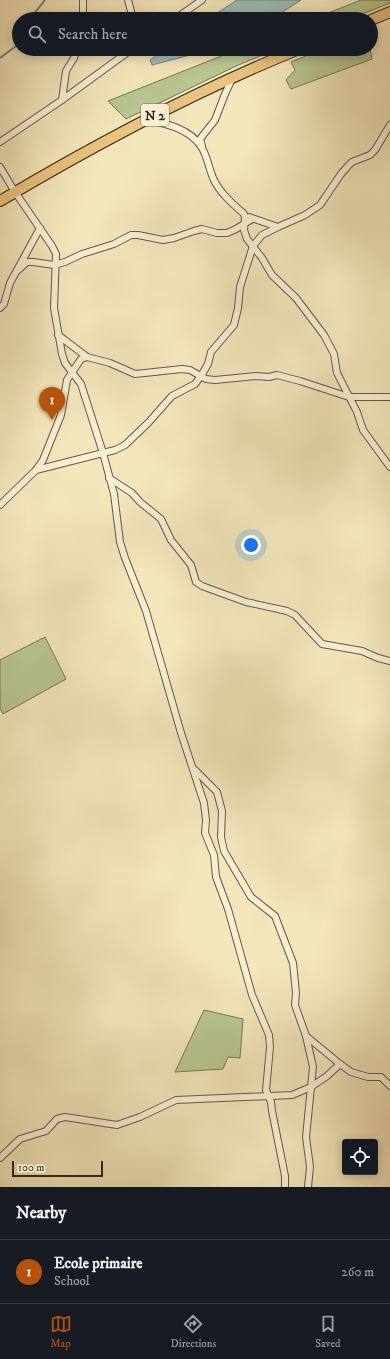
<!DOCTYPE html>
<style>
body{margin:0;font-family:"IM FELL DW Pica",serif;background:#242831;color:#f1f3f6}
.controls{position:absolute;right:12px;bottom:12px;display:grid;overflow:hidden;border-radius:4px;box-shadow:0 2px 10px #0003}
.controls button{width:36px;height:36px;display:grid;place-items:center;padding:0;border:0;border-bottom:1px solid #363941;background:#171b24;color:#f1f3f6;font:20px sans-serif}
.scale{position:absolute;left:12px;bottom:10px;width:91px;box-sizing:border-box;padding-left:4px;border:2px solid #39271e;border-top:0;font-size:11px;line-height:14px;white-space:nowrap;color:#39271e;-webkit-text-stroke:3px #f7efd3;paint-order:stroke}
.you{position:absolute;left:251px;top:545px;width:14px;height:14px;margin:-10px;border:3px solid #fff;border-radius:50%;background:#1a73e8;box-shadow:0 0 0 6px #1a73e833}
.badge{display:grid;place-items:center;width:26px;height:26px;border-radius:50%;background:#b45309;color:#fff;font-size:13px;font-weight:700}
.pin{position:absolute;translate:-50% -33px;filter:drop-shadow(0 1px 2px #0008)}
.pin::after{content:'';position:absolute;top:21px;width:14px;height:12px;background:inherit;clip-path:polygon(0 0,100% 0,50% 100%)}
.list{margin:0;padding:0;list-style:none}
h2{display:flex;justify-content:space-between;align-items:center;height:52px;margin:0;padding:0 16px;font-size:17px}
h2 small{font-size:13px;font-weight:400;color:#9ea1a6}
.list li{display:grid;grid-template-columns:26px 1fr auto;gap:12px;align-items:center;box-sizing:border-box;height:64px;padding:0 16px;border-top:1px solid #363941}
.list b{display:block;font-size:15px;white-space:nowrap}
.list p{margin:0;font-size:13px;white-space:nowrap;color:#9ea1a6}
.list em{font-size:13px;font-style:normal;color:#9ea1a6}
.icon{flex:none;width:22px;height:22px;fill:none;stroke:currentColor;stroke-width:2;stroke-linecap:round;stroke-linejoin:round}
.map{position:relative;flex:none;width:390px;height:1187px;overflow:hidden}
.search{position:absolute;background:#171b24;box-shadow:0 2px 10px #0003;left:12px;right:12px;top:12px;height:44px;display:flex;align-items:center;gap:10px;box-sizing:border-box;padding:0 14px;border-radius:22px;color:#9ea1a6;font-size:15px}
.sheet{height:116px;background:#171b24}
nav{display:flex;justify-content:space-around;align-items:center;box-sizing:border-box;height:56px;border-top:1px solid #363941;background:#171b24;font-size:11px;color:#9ea1a6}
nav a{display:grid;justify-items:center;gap:2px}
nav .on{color:#b45309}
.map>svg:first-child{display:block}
</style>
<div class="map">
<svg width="390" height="1187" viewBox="0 0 390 1187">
<rect width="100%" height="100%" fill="#f3e6bb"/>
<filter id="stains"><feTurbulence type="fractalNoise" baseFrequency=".005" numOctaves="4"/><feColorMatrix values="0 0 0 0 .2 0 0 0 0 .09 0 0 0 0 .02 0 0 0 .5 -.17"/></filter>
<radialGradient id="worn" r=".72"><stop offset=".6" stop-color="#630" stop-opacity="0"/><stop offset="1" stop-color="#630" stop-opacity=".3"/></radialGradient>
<g fill="#b8c692" stroke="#787658">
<polygon points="361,0 390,0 390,3 350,19 313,19"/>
<polygon points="239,49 277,49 236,66 126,119 108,101"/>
<polygon points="323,49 370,49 372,59 291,89 286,80 295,70 291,62"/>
<polygon points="45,637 66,679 3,714 0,708 0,660"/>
<polygon points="204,1010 243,1019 240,1058 228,1057 223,1069 175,1072"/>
</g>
<g fill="#9ebeb9" stroke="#76827b">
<polygon points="237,0 301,0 272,19 208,19"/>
<polygon points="165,49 202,49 194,54 152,65 150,60"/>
</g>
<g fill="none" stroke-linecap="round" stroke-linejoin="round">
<g stroke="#76827b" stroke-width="2">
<polyline points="30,19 45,0"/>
<polyline points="0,58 16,46 19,41"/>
</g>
<g stroke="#685745" stroke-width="8">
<g id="minor">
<polyline points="128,0 133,19"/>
<polyline points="83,19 83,0"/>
<polyline points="175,19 202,0"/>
<polyline points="62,100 66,71 74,58 77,49"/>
<path d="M146 120C166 123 191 129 202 148 208 158 209 170 214 180 220 193 233 204 244 214L245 218 244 230 247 239 262 258 272 275 296 298 324 335 334 354 337 373 357 412 363 430 390 467"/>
<polyline points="0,142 62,100 132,49"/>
<polyline points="202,146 200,139 215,120 225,94 232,79"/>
<polyline points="0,167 15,192 52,246 56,254 54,308 62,354 65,363 81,384 103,453 114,494 120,542 125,558 146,611 181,733 204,803 206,820 205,833 214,855 216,877 228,909 252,995 269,1035 270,1047 266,1090 271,1102 272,1111 285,1176 285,1187"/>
<polyline points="249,217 278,227"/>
<polyline points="17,271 27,262 33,262 54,265 65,262 82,254 114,244 131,235 138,235 163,240 174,238 194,231 202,229 217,233 227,233 236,229 252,219"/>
<polyline points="0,308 4,304 10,283 40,228"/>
<polyline points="58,335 87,357"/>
<polyline points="36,470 115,450 125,445 148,423 172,396 195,384 201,376 208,364 211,352 234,325 238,308 240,287 253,246 262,235 278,227 305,215 320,205 341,174 348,166 352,162 370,155 375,150 390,125"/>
<polyline points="109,478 132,493 140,502 161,519 171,540 191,565 196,582 202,586 246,602 287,611 295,615 322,644 362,651 378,658 390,661"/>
<polyline points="0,505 36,470 43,460 61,415 67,380 81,359 87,357 110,363 135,374 182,369 190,370 206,379 215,380 256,376 269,377 277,375 300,381 349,397 390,397"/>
<polyline points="194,769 217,792 222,811 221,837 224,851 251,897 275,916 293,963 296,993 295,1005 306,1036 313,1067 306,1137 310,1167 308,1187"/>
<polyline points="306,1036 340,1064 351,1072 368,1077 381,1077 390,1086"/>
<polyline points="0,1158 20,1139 46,1131 57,1119 65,1117 117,1125 140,1117 176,1100 292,1095 311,1087 327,1076 340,1064"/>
</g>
</g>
<g stroke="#39271e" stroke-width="12">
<g id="primary">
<polyline points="371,20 390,12"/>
<path d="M0 201C96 144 195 91 299 49"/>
</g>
</g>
<use href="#minor" stroke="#f7efd3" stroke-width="6"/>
<use href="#primary" stroke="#eac37e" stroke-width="10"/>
</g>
<g text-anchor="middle" stroke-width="3" stroke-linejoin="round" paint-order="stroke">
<rect fill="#f7efd3" stroke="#726354" stroke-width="1" x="141" y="104" width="28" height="22" rx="3"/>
<g font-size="13" font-weight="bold" fill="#39271e">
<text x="155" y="120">N 2</text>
</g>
</g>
<rect width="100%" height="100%" filter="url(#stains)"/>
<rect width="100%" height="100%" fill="url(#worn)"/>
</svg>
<div class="controls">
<button><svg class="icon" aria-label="locate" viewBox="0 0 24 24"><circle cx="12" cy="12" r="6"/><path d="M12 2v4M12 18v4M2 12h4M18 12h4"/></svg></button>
</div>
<div class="scale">100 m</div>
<div class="you"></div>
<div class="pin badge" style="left:52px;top:420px">1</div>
<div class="search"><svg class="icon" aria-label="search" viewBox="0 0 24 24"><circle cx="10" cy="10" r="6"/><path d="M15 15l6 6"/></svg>Search here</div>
</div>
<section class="sheet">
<h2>Nearby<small></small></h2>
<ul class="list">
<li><span class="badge">1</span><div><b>Ecole primaire</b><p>School</p></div><em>260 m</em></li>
</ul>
</section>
<nav>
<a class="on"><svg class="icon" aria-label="map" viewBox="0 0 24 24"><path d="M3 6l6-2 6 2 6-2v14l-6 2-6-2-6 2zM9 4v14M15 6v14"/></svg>Map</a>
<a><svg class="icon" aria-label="directions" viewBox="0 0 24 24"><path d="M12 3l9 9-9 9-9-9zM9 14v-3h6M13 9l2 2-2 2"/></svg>Directions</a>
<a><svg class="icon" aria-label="saved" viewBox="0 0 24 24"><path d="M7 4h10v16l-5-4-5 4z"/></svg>Saved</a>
</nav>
